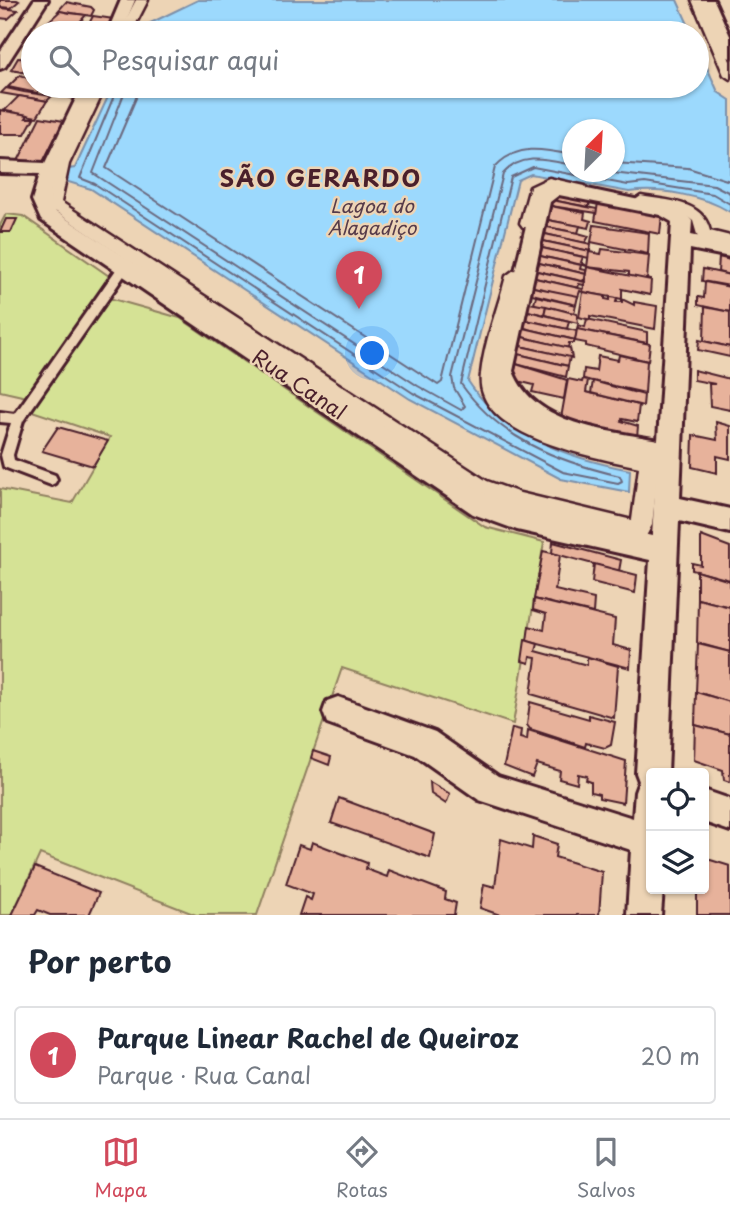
<!DOCTYPE html>
<html lang="pt">
<meta charset="utf-8">
<style>
body{margin:0;font-family:"Playpen Sans",sans-serif;background:#f2f2f3;color:#1f2937}
.controls{position:absolute;right:21px;bottom:21px;display:grid;overflow:hidden;border-radius:7px;box-shadow:0 2px 5px #0004}
.controls button{width:63px;height:63px;display:grid;place-items:center;padding:0;border:0;border-bottom:2px solid #e0e1e3;background:#fff;color:#1f2937;font:35px sans-serif}
.compass{position:absolute;left:562px;top:119px;width:63px;height:63px;border-radius:50%;background:#fff;box-shadow:0 2px 5px #0004;rotate:24deg}
.you{position:absolute;left:373px;top:354px;width:24px;height:24px;margin:-18px;border:5px solid #fff;border-radius:50%;background:#1a73e8;box-shadow:0 0 0 10px #1a73e833}
.badge{display:grid;place-items:center;width:46px;height:46px;border-radius:50%;background:#d1495b;color:#fff;font-size:23px;font-weight:700}
.pin{position:absolute;translate:-50% -58px;filter:drop-shadow(0 2px 4px #0008)}
.pin::after{content:'';position:absolute;top:37px;width:24px;height:21px;background:inherit;clip-path:polygon(0 0,100% 0,50% 100%)}
.list{margin:0;padding:0;list-style:none}
h2{display:flex;justify-content:space-between;align-items:center;height:91px;margin:0;padding:0 28px;font-size:30px}
h2 small{font-size:23px;font-weight:400;color:#747a83}
.list li{display:grid;grid-template-columns:46px 1fr auto;gap:21px;align-items:center;box-sizing:border-box;height:98px;margin:0 14px 14px;padding:0 14px;border:2px solid #e0e1e3;border-radius:7px}
.list b{display:block;font-size:26px;white-space:nowrap}
.list p{margin:0;font-size:23px;white-space:nowrap;color:#747a83}
.list em{font-size:23px;font-style:normal;color:#747a83}
.icon{flex:none;width:38px;height:38px;fill:none;stroke:currentColor;stroke-width:2;stroke-linecap:round;stroke-linejoin:round}
.map{position:relative;flex:none;width:730px;height:915px;overflow:hidden}
.search{position:absolute;background:#fff;box-shadow:0 2px 5px #0004;left:21px;right:21px;top:21px;height:77px;display:flex;align-items:center;gap:18px;box-sizing:border-box;padding:0 24px;border-radius:38px;color:#747a83;font-size:26px}
.sheet{height:203px;background:#fff}
nav{display:flex;justify-content:space-around;align-items:center;box-sizing:border-box;height:98px;border-top:2px solid #e0e1e3;background:#fff;font-size:19px;color:#747a83}
nav a{display:grid;justify-items:center;gap:4px}
nav .on{color:#d1495b}
.map>svg:first-child{display:block}
</style>
<div class="map">
<svg width="730" height="915" viewBox="0 0 730 915">
<rect width="100%" height="100%" fill="#edd4b5"/>
<filter id="ink" filterUnits="userSpaceOnUse"><feTurbulence type="fractalNoise" baseFrequency=".0143" numOctaves="2"/><feDisplacementMap in="SourceGraphic" scale="14" xChannelSelector="R" yChannelSelector="G"/><feConvolveMatrix kernelMatrix="1 2 1 2 8 2 1 2 1" color-interpolation-filters="sRGB"/></filter>
<g filter="url(#ink)">
<g fill="#d5e295" stroke="#908060" stroke-width="2">
<polygon points="6,214 23,216 109,276 31,398 0,391 0,225"/>
<polygon points="109,298 180,318 485,527 544,542 513,724 342,668 257,915 196,915 40,854 12,915 0,915 0,489 72,503 110,437 32,411"/>
</g>
<g fill="#9cd9fd" stroke="#7b8fa9" stroke-width="2" fill-rule="evenodd">
<polygon points="198,0 677,0 692,33 137,33 138,29"/>
<path d="M697 45 718 92 730 100V212C703 195 660 188 629 192L531 174 518 180 468 381C504 436 568 458 630 470L629 492 561 479 410 399 91 189 62 180 68 169 75 168 113 86H697ZM572 130H614V172H572Z"/>
</g>
<g fill="none" stroke-linecap="round" stroke-linejoin="round">
<g stroke="#6b697f" stroke-width="2">
<path d="M118 86 80 178 95 184 413 393 563 472 618 483 622 481 620 476C556 461 500 439 461 384L511 177 533 167 628 185 645 183 713 194 730 204"/>
<path d="M127 86 93 173 418 386 461 410 465 406 454 388 452 377 503 174C522 152 547 160 572 165"/>
<path d="M138 86 136 98 106 168 438 385 442 382 495 167C517 143 543 149 572 155"/>
<polyline points="614,163 688,168 730,181"/>
<polyline points="604,172 714,185 730,193"/>
</g>
</g>
<g fill="#e7b29b" stroke="#4a1f2b" stroke-width="2">
<polygon points="0,0 17,0 19,1 11,8 0,7"/>
<polygon points="66,2 91,7 94,10 91,16 58,11"/>
<polygon points="0,8 1,8 18,10 8,19 0,18"/>
<polygon points="60,11 70,13 86,15 79,23 71,24 49,21"/>
<polygon points="93,16 114,19 106,33 84,33"/>
<polygon points="61,23 71,24 69,27 81,28 76,33 44,33 53,24"/>
<polygon points="18,58 33,59 33,74 11,70"/>
<polygon points="20,75 33,80 33,86 44,86 37,93 8,87"/>
<polygon points="61,86 77,86 71,98 57,93"/>
<polygon points="6,88 24,92 52,96 47,101 1,93"/>
<polygon points="19,96 42,100 47,101 37,117 4,111"/>
<polygon points="0,110 28,115 26,118 34,118 25,134 0,134"/>
<polygon points="40,117 64,121 43,162 18,161"/>
<polygon points="558,195 590,201 589,207 557,201"/>
<polygon points="552,200 597,209 597,213 551,206"/>
<polygon points="598,203 662,214 660,234 595,221"/>
<polygon points="551,206 585,213 584,219 591,221 589,228 548,220"/>
<polygon points="6,219 17,219 11,232 0,232"/>
<polygon points="548,220 580,226 578,233 547,227"/>
<polygon points="594,225 649,233 648,254 591,242"/>
<polygon points="547,227 578,233 589,236 585,243 545,234"/>
<polygon points="545,234 591,244 590,251 543,241"/>
<polygon points="543,241 590,251 589,258 542,248"/>
<polygon points="542,248 583,257 581,262 587,266 540,256"/>
<polygon points="602,249 649,255 647,280 629,276 629,272 587,267 589,252 601,254"/>
<polygon points="540,256 581,265 580,269 586,270 586,274 539,263"/>
<polygon points="719,257 730,260 730,275 718,272"/>
<polygon points="539,263 586,274 585,279 582,281 537,271"/>
<polygon points="587,267 651,280 650,295 622,289 622,299 583,292"/>
<polygon points="703,269 730,275 730,286 702,281"/>
<polygon points="537,271 585,282 584,285 579,284 578,288 535,278"/>
<polygon points="535,278 583,289 583,292 580,291 578,297 533,287"/>
<polygon points="705,282 730,287 730,312 698,305 698,297 704,298"/>
<polygon points="533,287 578,296 576,305 532,294"/>
<polygon points="583,292 605,296 605,299 610,300 610,297 617,298 616,302 622,302 622,299 634,305 634,302 657,306 655,329 590,316 590,320 579,317"/>
<polygon points="536,296 576,305 574,313 534,304"/>
<polygon points="529,303 546,306 544,315 528,311"/>
<polygon points="546,306 577,314 578,323 544,315"/>
<polygon points="705,307 730,312 730,347 704,341"/>
<polygon points="528,311 569,321 567,329 526,320"/>
<polygon points="587,319 647,332 647,343 577,329 578,325 585,327"/>
<polygon points="526,320 577,331 575,340 524,328"/>
<polygon points="524,328 575,340 574,343 569,343 568,348 522,337"/>
<polygon points="577,329 650,344 648,361 586,346 586,343 575,341"/>
<polygon points="522,337 570,348 572,358 520,346"/>
<polygon points="699,340 730,347 730,357 698,350"/>
<polygon points="520,346 570,357 568,366 518,354"/>
<polygon points="518,354 568,366 566,377 516,364"/>
<polygon points="619,355 647,361 645,393 583,379 584,369 596,371 598,356 618,360"/>
<polygon points="516,364 567,380 564,399 532,392 534,385 513,380"/>
<polygon points="694,370 730,379 730,410 710,406 709,384 715,384 694,380"/>
<polygon points="568,379 582,382 583,379 588,380 586,392 639,405 637,422 622,419 621,421 638,426 637,437 561,418"/>
<polygon points="593,381 644,395 643,406 591,393"/>
<polygon points="716,422 730,426 730,459 717,456 717,473 692,467 693,435 717,440"/>
<polygon points="58,427 108,441 93,466 42,451"/>
<polygon points="701,536 730,547 730,580 692,570 692,563 701,565"/>
<polygon points="553,542 621,560 619,571 552,553"/>
<polygon points="543,551 560,555 555,590 594,599 593,613 534,599"/>
<polygon points="594,564 637,575 635,593 592,582"/>
<polygon points="697,571 730,581 730,607 697,599"/>
<polygon points="534,599 615,619 613,645 631,650 630,668 527,641 529,626 544,630 546,614 533,610"/>
<polygon points="698,599 730,607 730,652 697,643"/>
<polygon points="525,640 538,644 536,651 587,665 587,657 618,666 614,718 531,694 536,658 530,657 529,663 522,661"/>
<polygon points="698,644 730,652 730,702 696,692"/>
<polygon points="696,692 730,702 730,734 695,725"/>
<polygon points="530,702 589,719 589,715 615,722 611,745 605,748 586,743 585,747 530,729 527,725"/>
<polygon points="695,725 730,734 730,782 724,780 723,770 694,760"/>
<polygon points="512,728 521,730 520,738 527,740 528,730 626,761 623,803 599,798 599,794 591,792 591,782 586,780 587,776 578,774 577,784 559,779 560,771 537,764 532,777 504,766"/>
<polygon points="313,751 331,757 329,765 311,758"/>
<polygon points="430,782 450,794 446,804 431,794"/>
<polygon points="339,798 435,834 430,858 331,823"/>
<polygon points="533,836 557,844 555,857 602,872 599,915 500,915 480,908 484,884 495,887 501,839 532,849"/>
<polygon points="312,842 367,863 366,869 387,877 389,870 446,892 445,899 456,903 454,915 299,915 305,897 311,900 313,894 286,884 299,845 310,849"/>
<polygon points="704,858 730,866 730,915 697,915 697,889 704,889"/>
<polygon points="35,867 99,893 89,915 50,915 38,910 35,915 12,915"/>
</g>
<g fill="none" stroke-linecap="round" stroke-linejoin="round">
<g stroke="#4a1f2b" stroke-width="6">
<polygon id="service" points="124,263 129,267 128,270 23,421 13,455 14,460 55,475 57,479 55,483 51,485 4,467 1,455 11,423 0,422 0,412 15,414 120,264"/>
</g>
<g stroke="#4a1f2b" stroke-width="5">
<g id="pedestrian">
<polygon points="136,0 148,0 131,33 119,33"/>
<polygon points="692,0 704,0 730,61 730,79 724,75"/>
<path d="M94 86H106L69 164 61 202 487 481 520 493 632 520 639 467C595 457 473 437 481 374 484 342 498 308 506 276L514 270 520 272 522 276C515 305 500 347 498 376 495 433 618 441 656 455L659 461 652 525 645 538 638 541 520 511 473 493 49 207C36 181 80 111 94 86Z"/>
<polygon points="549,178 585,186 587,189 580,194 550,188 544,190 536,223 533,227 523,227 520,223 530,187"/>
<path d="M641 196C667 201 703 200 710 231L730 236V246L698 238 693 221 684 214 636 204 634 201Z"/>
</g>
</g>
<g stroke="#4a1f2b" stroke-width="6">
<g id="minor">
<polygon points="34,0 48,0 5,67 0,69 0,52"/>
<polygon points="121,0 135,0 121,33 107,33"/>
<polygon points="700,0 714,0 730,36 730,58 722,53"/>
<path d="M82 86H98L51 189 50 200 56 212 490 497 517 506 652 536 657 461C604 450 505 438 492 373 489 362 497 344 500 332 511 289 521 245 532 202L541 187 559 183 682 209 692 221 691 235 730 243V257L690 249 680 498 730 509V533L679 521 668 773H651V889H663L661 915H627L631 850 479 800 415 755 327 723 323 712 327 701 338 697 435 732 498 776 633 818 635 792 639 781 636 773 650 560 517 530 473 514 41 220 32 200 40 174 0 173V161L45 163ZM559 195 660 215 672 222 658 440C608 430 534 426 513 371L550 202Z"/>
<polygon points="704,790 730,799 730,831 704,822"/>
</g>
</g>
<use href="#service" fill="#edd4b5" fill-rule="evenodd"/>
<use href="#pedestrian" fill="#edd4b5" fill-rule="evenodd"/>
<use href="#minor" fill="#edd4b5" fill-rule="evenodd"/>
</g>
</g>
<g text-anchor="middle" stroke-width="5" stroke-linejoin="round" paint-order="stroke">
<g font-size="19" font-style="italic" fill="#563b4a" stroke="#edd4b5">
<text x="372" y="213">Lagoa do<tspan x="372" dy="22">Alagadiço</tspan></text>
</g>
<g font-size="21" fill="#4a1f2b" stroke="#edd4b5">
<text transform="translate(299 385) rotate(34)" y="7">Rua Canal</text>
</g>
<g font-size="23" font-weight="bold" letter-spacing="2" fill="#4a1f2b" stroke="#edd4b5">
<text x="321" y="187">SÃO GERARDO</text>
</g>
</g>
</svg>
<div class="controls">
<button><svg class="icon" aria-label="locate" viewBox="0 0 24 24"><circle cx="12" cy="12" r="6"/><path d="M12 2v4M12 18v4M2 12h4M18 12h4"/></svg></button>
<button><svg class="icon" aria-label="layers" viewBox="0 0 24 24"><path d="M12 4l9 5-9 5-9-5zM3 14l9 5 9-5"/></svg></button>
</div>
<svg class="compass" viewBox="-18 -18 36 36"><path d="M0-13l5 13h-10z" fill="#e53935"/><path d="M0 13l5-13h-10z" fill="#747a83"/></svg>
<div class="you"></div>
<div class="pin badge" style="left:359px;top:309px">1</div>
<div class="search"><svg class="icon" aria-label="search" viewBox="0 0 24 24"><circle cx="10" cy="10" r="6"/><path d="M15 15l6 6"/></svg>Pesquisar aqui</div>
</div>
<section class="sheet">
<h2>Por perto<small></small></h2>
<ul class="list">
<li><span class="badge">1</span><div><b>Parque Linear Rachel de Queiroz</b><p>Parque · Rua Canal</p></div><em>20 m</em></li>
</ul>
</section>
<nav>
<a class="on"><svg class="icon" aria-label="map" viewBox="0 0 24 24"><path d="M3 6l6-2 6 2 6-2v14l-6 2-6-2-6 2zM9 4v14M15 6v14"/></svg>Mapa</a>
<a><svg class="icon" aria-label="directions" viewBox="0 0 24 24"><path d="M12 3l9 9-9 9-9-9zM9 14v-3h6M13 9l2 2-2 2"/></svg>Rotas</a>
<a><svg class="icon" aria-label="saved" viewBox="0 0 24 24"><path d="M7 4h10v16l-5-4-5 4z"/></svg>Salvos</a>
</nav>
